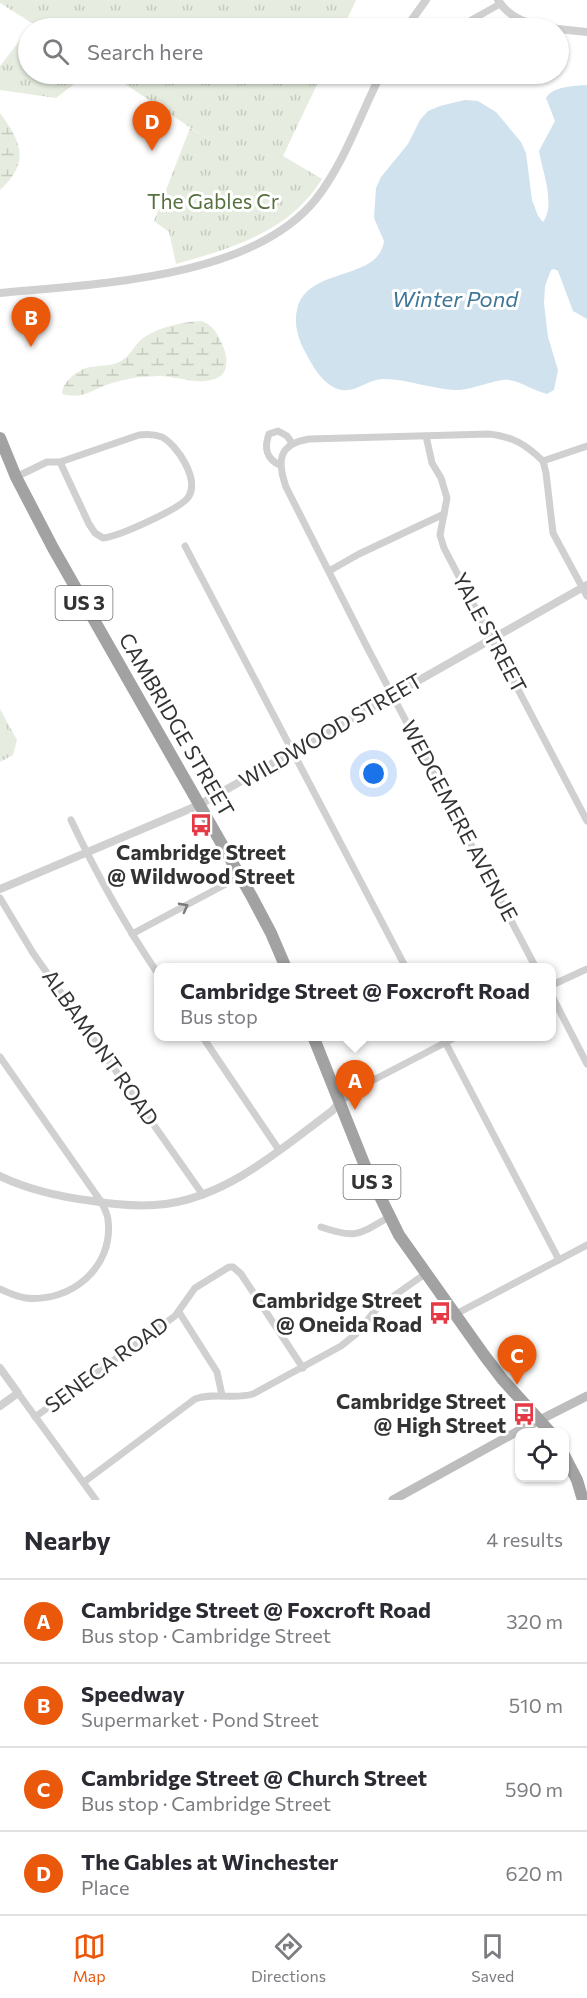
<!DOCTYPE html>
<meta charset="utf-8">
<style>
body{margin:0;font-family:Commissioner,sans-serif;background:#f2f2f3;color:#2b2b33}
.controls{position:absolute;right:18px;bottom:18px;display:grid;overflow:hidden;border-radius:12px;box-shadow:0 2px 4px #0004}
.controls button{width:54px;height:54px;display:grid;place-items:center;padding:0;border:0;border-bottom:2px solid #e1e1e2;background:#fff;color:#2b2b33;font:30px sans-serif}
.you{position:absolute;left:374px;top:774px;width:21px;height:21px;margin:-15px;border:4px solid #fff;border-radius:50%;background:#1a73e8;box-shadow:0 0 0 9px #1a73e833}
.badge{display:grid;place-items:center;width:39px;height:39px;border-radius:50%;background:#ea580c;color:#fff;font-size:20px;font-weight:700}
.pin{position:absolute;translate:-50% -50px;filter:drop-shadow(0 2px 3px #0008)}
.pin::after{content:'';position:absolute;top:32px;width:21px;height:18px;background:inherit;clip-path:polygon(0 0,100% 0,50% 100%)}
.popup{position:absolute;left:154px;top:963px;width:402px;height:78px;box-sizing:border-box;display:grid;place-content:center;border-radius:12px;background:#fff;filter:drop-shadow(0 2px 4px #0005);font-size:20px;white-space:nowrap;color:#7c7c81}
.popup b{font-size:22px;color:#2b2b33}
.popup::after{content:'';position:absolute;left:50%;top:100%;margin-left:-12px;border:12px solid transparent;border-top-color:#fff}
.list{margin:0;padding:0;list-style:none}
h2{display:flex;justify-content:space-between;align-items:center;height:78px;margin:0;padding:0 24px;font-size:26px}
h2 small{font-size:20px;font-weight:400;color:#7c7c81}
.list li{display:grid;grid-template-columns:39px 1fr auto;gap:18px;align-items:center;box-sizing:border-box;height:84px;padding:0 24px;border-top:2px solid #e1e1e2}
.list b{display:block;font-size:22px;white-space:nowrap}
.list p{margin:0;font-size:20px;white-space:nowrap;color:#7c7c81}
.list em{font-size:20px;font-style:normal;color:#7c7c81}
.icon{flex:none;width:33px;height:33px;fill:none;stroke:currentColor;stroke-width:2;stroke-linecap:round;stroke-linejoin:round}
.map{position:relative;flex:none;width:587px;height:1500px;overflow:hidden}
.search{position:absolute;background:#fff;box-shadow:0 2px 4px #0004;left:18px;right:18px;top:18px;height:66px;display:flex;align-items:center;gap:15px;box-sizing:border-box;padding:0 21px;border-radius:33px;color:#7c7c81;font-size:22px}
.sheet{height:414px;background:#fff}
nav{display:flex;justify-content:space-around;align-items:center;box-sizing:border-box;height:84px;border-top:2px solid #e1e1e2;background:#fff;font-size:16px;color:#7c7c81}
nav a{display:grid;justify-items:center;gap:3px}
nav .on{color:#ea580c}
.map>svg:first-child{display:block}
</style>
<div class="map">
<svg width="587" height="1500" viewBox="0 0 587 1500">
<defs>
<pattern id="wetland-marsh" width="20" height="14" patternUnits="userSpaceOnUse" patternTransform="scale(1.5)"><rect width="20" height="14" fill="#e6ecdf"/><path d="M1 5h8M5 5V1M11 12h8M15 12V8" fill="none" stroke="#c6cbc0"/></pattern>
<pattern id="park-tufts" width="24" height="20" patternUnits="userSpaceOnUse" patternTransform="scale(1.5)"><rect width="24" height="20" fill="#e6ecdf"/><path d="M3 7l-1-3M5 7V3M7 7l1-3M15 17l-1-3M17 17v-4M19 17l1-3" fill="none" stroke="#c6cbc0"/></pattern>
</defs>
<rect width="100%" height="100%" fill="#fff"/>
<g fill="url(#wetland-marsh)">
<path d="M0 113C22 143 30 162 0 190Z"/>
<path d="M201 321C212 324 218 334 222 344 227 354 230 371 219 377 201 387 178 376 159 376 153 376 147 377 141 377 131 378 119 381 109 384 90 391 84 399 62 394 62 382 78 369 90 367 101 365 110 367 121 361 131 355 135 344 143 338 159 327 182 322 201 321Z"/>
</g>
<g fill="url(#park-tufts)">
<polygon points="0,0 356,0 343,28 40,28 0,3"/>
<polygon points="28,30 28,74 87,74 56,98 0,90 0,66"/>
<path d="M110 74H322L283 156 322 179C289 232 233 248 176 264L169 232 154 221 190 128 209 140Z"/>
<polygon points="0,709 17,740 13,755 0,762"/>
</g>
<polygon fill="#e6ecdf" points="0,715 13,740 11,746 0,754"/>
<path fill="#cfe2ee" d="M587 85V319L573 311 558 271 554 269 551 270 545 286 544 303 548 337 558 370 554 390 547 394C534 391 522 382 509 380 497 378 471 391 455 390 431 389 408 379 383 379 367 379 354 396 335 388 319 380 310 361 302 346 297 334 294 323 297 310 306 266 379 282 384 241L374 218 376 188 381 177 408 144 420 120 428 111 440 106 465 100 478 101 496 112 521 142 526 153 532 200 538 216 543 222C556 205 542 170 539 151L555 121 546 98C553 86 574 86 587 85Z"/>
<g fill="none" stroke-linecap="round" stroke-linejoin="round">
<g stroke="#d0d0d0" stroke-width="7">
<polyline points="457,28 500,4"/>
<polyline points="426,436 432,463 441,478 447,498 440,535 444,548 587,821"/>
<polyline points="543,461 546,473 553,533 587,596"/>
<path d="M280 465C266 459 264 447 269 434L278 431 287 436 292 443"/>
<path d="M16 477 47 462H60L139 435C146 434 154 434 162 437 177 445 199 478 189 496 183 508 117 537 103 538L95 533 89 524 60 462"/>
<polyline points="185,546 406,968"/>
<polyline points="329,571 359,554 444,514"/>
<path d="M71 820C96 873 125 925 158 974"/>
<polyline points="0,898 33,953 203,1195"/>
<polyline points="132,934 241,876"/>
<path d="M536 968 368 649 286 487C277 461 278 444 309 439L489 434C514 437 525 444 543 461L587 446"/>
<polyline points="552,985 587,969"/>
<polyline points="552,996 587,1064"/>
<polyline points="202,1036 279,1150"/>
<polyline points="442,1036 559,1260"/>
<path d="M0 1057 102 1203C104 1208 108 1215 108 1220 114 1267 71 1303 26 1298 17 1297 9 1293 0 1289"/>
<polyline points="340,1102 360,1087 458,1036"/>
<path d="M321 1227C356 1239 358 1235 389 1217"/>
<polyline points="179,1312 217,1372 222,1395"/>
<polyline points="454,1315 587,1245"/>
<polyline points="18,1393 96,1500"/>
<polyline points="35,1417 175,1316 195,1288 229,1267 233,1267 241,1274 303,1368"/>
<path d="M84 1482 195 1399C214 1392 234 1400 253 1394L341 1346 356 1334 378 1307 425 1274"/>
</g>
<g stroke="#d0d0d0" stroke-width="8">
<path d="M498 0C511 21 531 24 554 28"/>
<polyline points="406,28 426,0"/>
<polyline points="558,29 587,32"/>
<path d="M0 293C95 284 252 279 316 199 345 162 360 115 381 74"/>
<polyline points="0,889 199,805 587,585"/>
<path d="M0 1176C29 1190 61 1197 93 1201 117 1205 142 1207 166 1204 230 1195 282 1148 332 1111L340 1102"/>
<polyline points="0,1368 18,1393 0,1406"/>
</g>
<polyline stroke="#bdbdbd" stroke-width="9" points="393,1500 518,1431 587,1396"/>
<g stroke="#a2a2a2" stroke-width="12">
<polyline points="0,438 16,477 53,548 252,897 271,933 286,968"/>
<polyline points="313,1036 365,1166 399,1235 484,1355 503,1380 550,1432"/>
<polyline points="564,1455 577,1480 583,1500"/>
</g>
</g>
<defs><path id="oneway-chevron" d="M-2-3.5L2.5 0L-2 3.5" fill="none" stroke-width="1.6" stroke-linecap="round" stroke-linejoin="round" transform="scale(1.5)"/></defs>
<use stroke="#7a7a7a" href="#oneway-chevron" transform="translate(184 907) rotate(-28)"/>
<defs>
<g id="bus-bare" transform="scale(1.8)"><path d="M-5-6H5V4H4V6H2V4H-2V6H-4V4H-5ZM-3.5-4V0h7V-4ZM-3.5 1.2v1.5H-2V1.2ZM2 1.2v1.5H3.5V1.2Z" fill="#e63946" stroke="#fff" stroke-width="2.5" paint-order="stroke"/></g>
</defs>
<g fill-rule="evenodd">
<use href="#bus-bare" x="201" y="825"/>
<use href="#bus-bare" x="440" y="1313"/>
<use href="#bus-bare" x="524" y="1414"/>
</g>
<g text-anchor="middle" stroke-width="6" stroke-linejoin="round" paint-order="stroke">
<g fill="#fff" stroke="#707070" stroke-width="1.5">
<rect x="55.5" y="586" width="57" height="34" rx="4.5"/>
<rect x="343.5" y="1165" width="57" height="34" rx="4.5"/>
</g>
<g font-size="20" font-weight="bold" fill="#333">
<text x="84" y="610">US 3</text>
<text x="372" y="1189">US 3</text>
</g>
<g font-size="21" fill="#56703f" stroke="#fff">
<text x="213" y="209">The Gables Cr</text>
</g>
<g font-size="21" fill="#333" stroke="#fff">
<text transform="translate(489 633) rotate(62)" y="7">YALE STREET</text>
<text transform="translate(176 725) rotate(60)" y="7">CAMBRIDGE STREET</text>
<text transform="translate(331 731) rotate(-30)" y="7">WILDWOOD STREET</text>
<text transform="translate(459 821) rotate(62)" y="7">WEDGEMERE AVENUE</text>
<text transform="translate(100 1048) rotate(55)" y="7">ALBAMONT ROAD</text>
<text transform="translate(107 1365) rotate(-36)" y="7">SENECA ROAD</text>
</g>
<g font-size="21" font-weight="bold" fill="#333" stroke="#fff" text-anchor="end">
<text x="201" y="860" text-anchor="middle">Cambridge Street<tspan x="201" dy="24">@ Wildwood Street</tspan></text>
<text x="422" y="1308">Cambridge Street<tspan x="422" dy="24">@ Oneida Road</tspan></text>
<text x="506" y="1409">Cambridge Street<tspan x="506" dy="24">@ High Street</tspan></text>
</g>
<g font-size="22" font-style="italic" fill="#3f7597" stroke="#fff">
<text x="455" y="307">Winter Pond</text>
</g>
</g>
</svg>
<div class="controls">
<button><svg class="icon" aria-label="locate" viewBox="0 0 24 24"><circle cx="12" cy="12" r="6"/><path d="M12 2v4M12 18v4M2 12h4M18 12h4"/></svg></button>
</div>
<div class="you"></div>
<div class="pin badge" style="left:355px;top:1110px">A</div>
<div class="popup"><b>Cambridge Street @ Foxcroft Road</b>Bus stop</div>
<div class="pin badge" style="left:31px;top:347px">B</div>
<div class="pin badge" style="left:517px;top:1385px">C</div>
<div class="pin badge" style="left:152px;top:151px">D</div>
<div class="search"><svg class="icon" aria-label="search" viewBox="0 0 24 24"><circle cx="10" cy="10" r="6"/><path d="M15 15l6 6"/></svg>Search here</div>
</div>
<section class="sheet">
<h2>Nearby<small>4 results</small></h2>
<ul class="list">
<li><span class="badge">A</span><div><b>Cambridge Street @ Foxcroft Road</b><p>Bus stop · Cambridge Street</p></div><em>320 m</em></li>
<li><span class="badge">B</span><div><b>Speedway</b><p>Supermarket · Pond Street</p></div><em>510 m</em></li>
<li><span class="badge">C</span><div><b>Cambridge Street @ Church Street</b><p>Bus stop · Cambridge Street</p></div><em>590 m</em></li>
<li><span class="badge">D</span><div><b>The Gables at Winchester</b><p>Place</p></div><em>620 m</em></li>
</ul>
</section>
<nav>
<a class="on"><svg class="icon" aria-label="map" viewBox="0 0 24 24"><path d="M3 6l6-2 6 2 6-2v14l-6 2-6-2-6 2zM9 4v14M15 6v14"/></svg>Map</a>
<a><svg class="icon" aria-label="directions" viewBox="0 0 24 24"><path d="M12 3l9 9-9 9-9-9zM9 14v-3h6M13 9l2 2-2 2"/></svg>Directions</a>
<a><svg class="icon" aria-label="saved" viewBox="0 0 24 24"><path d="M7 4h10v16l-5-4-5 4z"/></svg>Saved</a>
</nav>
